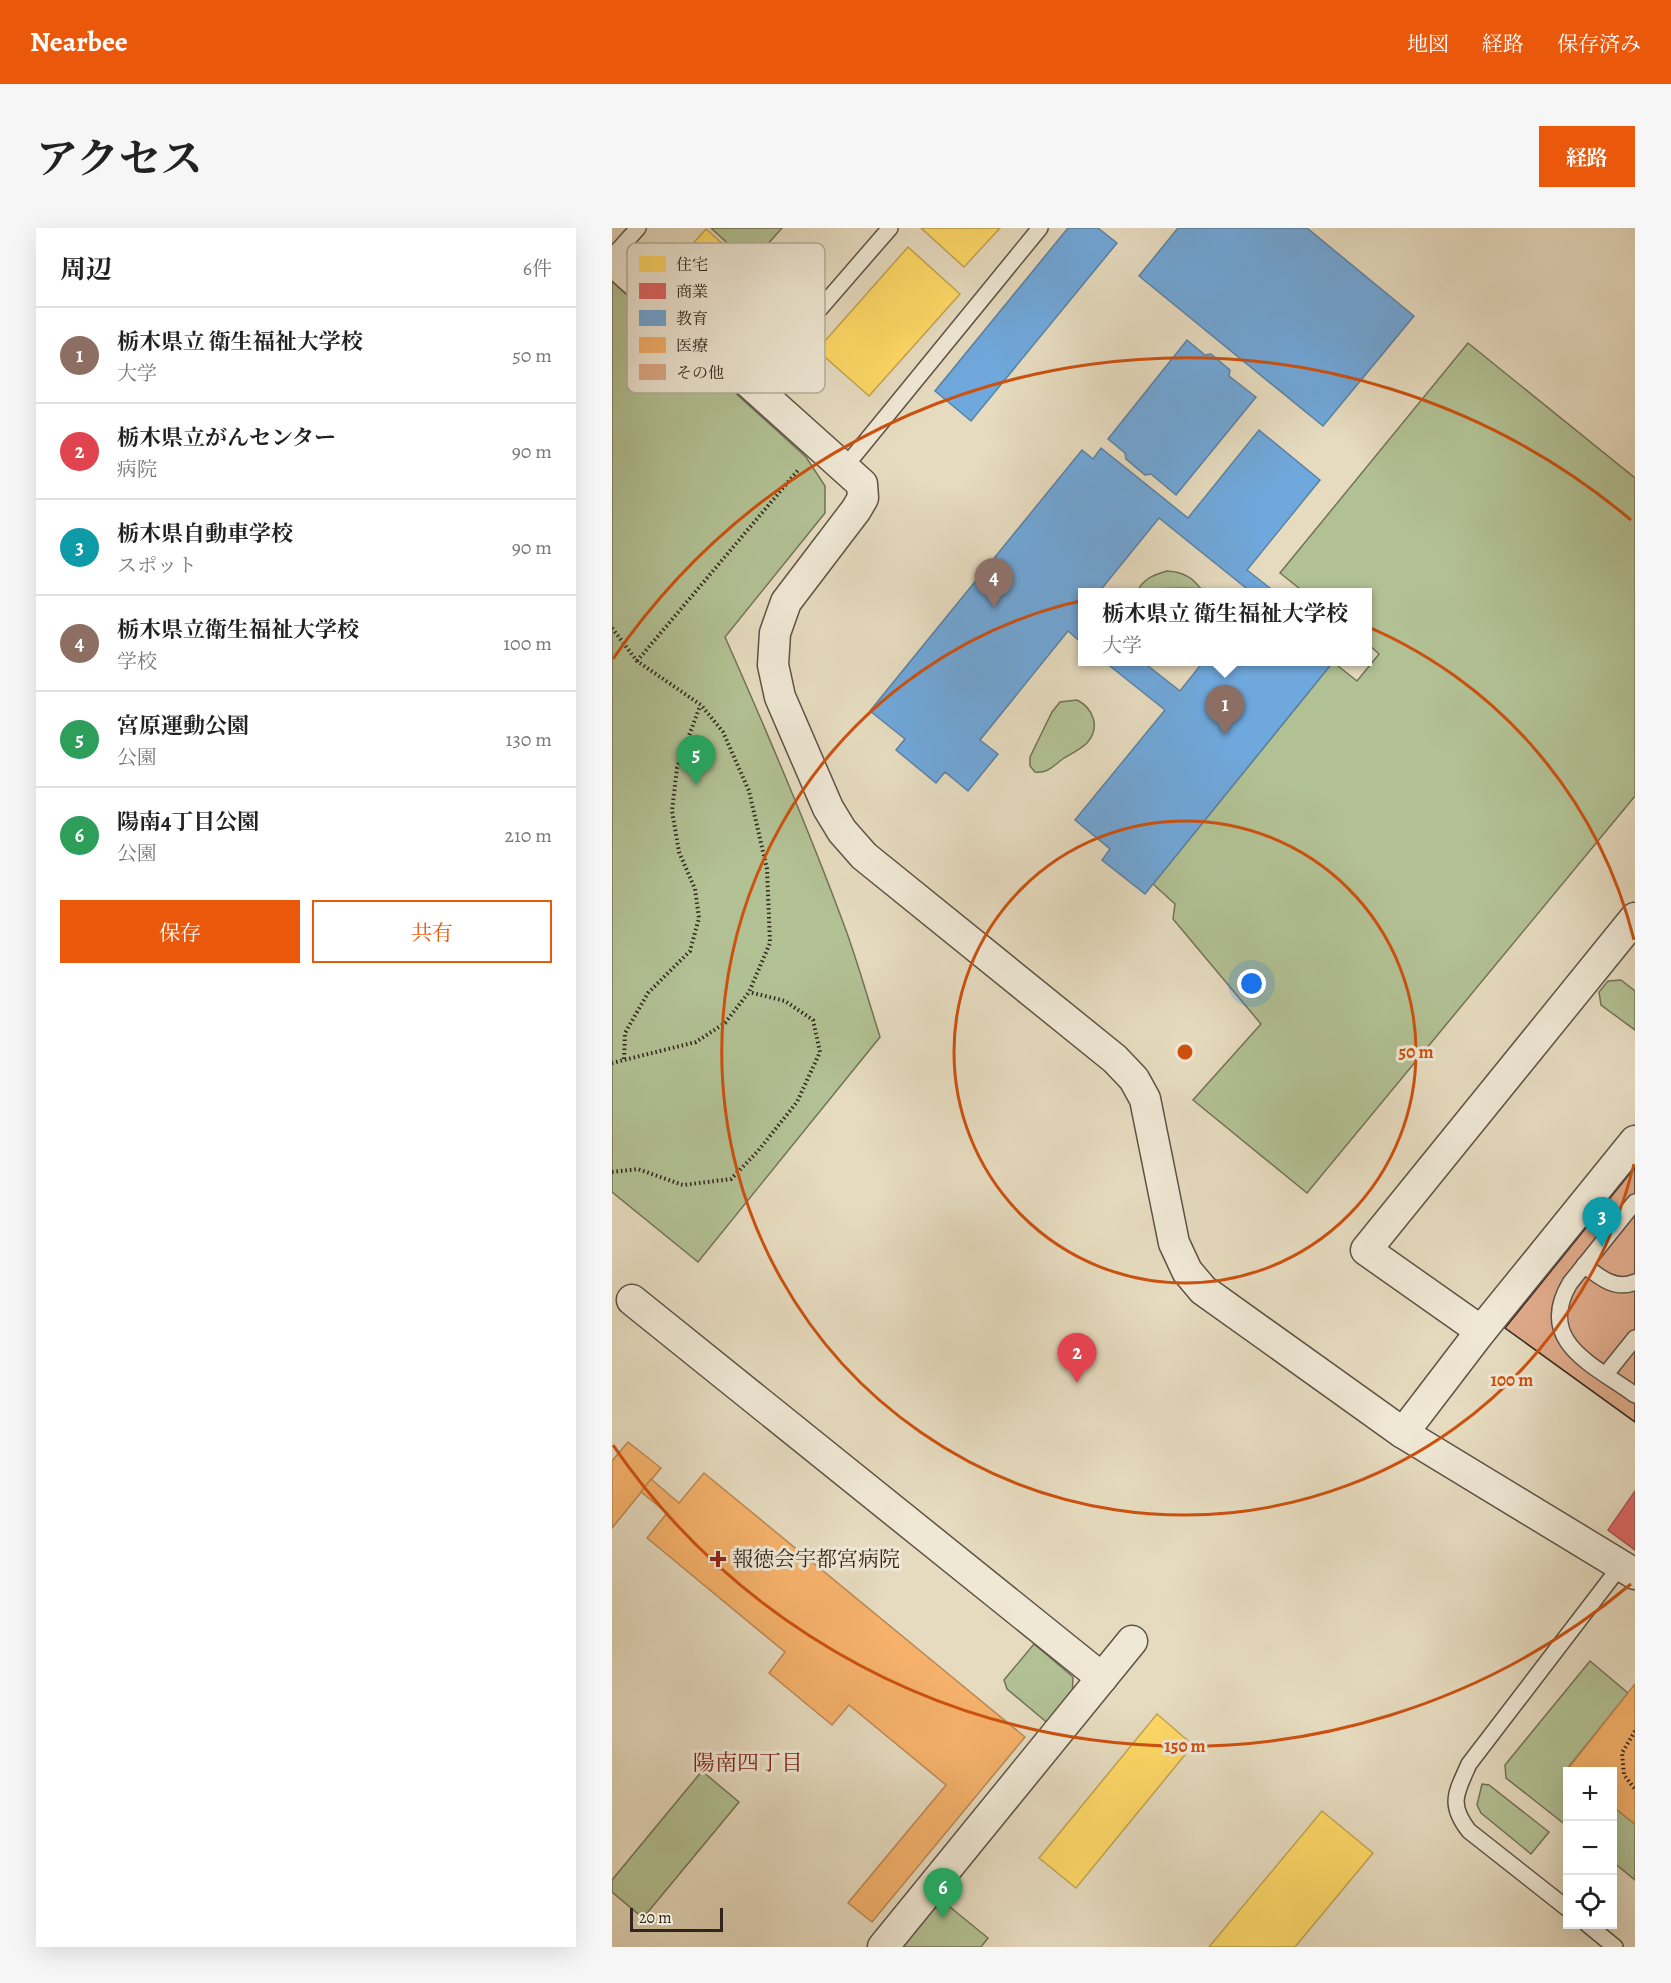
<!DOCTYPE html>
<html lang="ja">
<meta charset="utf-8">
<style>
body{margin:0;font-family:Alegreya,"Noto Serif JP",serif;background:#f6f6f6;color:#222}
.controls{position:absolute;right:18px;bottom:18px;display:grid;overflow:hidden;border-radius:0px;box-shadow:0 6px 24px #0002}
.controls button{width:54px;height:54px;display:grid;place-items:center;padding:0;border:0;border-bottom:2px solid #e0e0e0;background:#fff;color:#222;font:30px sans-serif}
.scale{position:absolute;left:18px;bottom:15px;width:93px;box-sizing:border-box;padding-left:6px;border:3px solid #31251d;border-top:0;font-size:16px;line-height:21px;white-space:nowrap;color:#31251d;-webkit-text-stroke:4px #efe8d5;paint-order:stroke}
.you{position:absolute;left:640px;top:756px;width:21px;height:21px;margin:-15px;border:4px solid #fff;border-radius:50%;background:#1a73e8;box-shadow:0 0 0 9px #1a73e833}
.badge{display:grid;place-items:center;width:39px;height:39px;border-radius:50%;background:#ea580c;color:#fff;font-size:20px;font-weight:700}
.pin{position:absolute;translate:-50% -50px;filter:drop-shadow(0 2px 3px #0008)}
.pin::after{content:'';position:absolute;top:32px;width:21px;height:18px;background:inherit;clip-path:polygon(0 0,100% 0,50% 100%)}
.popup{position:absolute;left:466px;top:360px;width:294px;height:78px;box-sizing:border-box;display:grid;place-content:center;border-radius:0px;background:#fff;filter:drop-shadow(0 2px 4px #0005);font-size:20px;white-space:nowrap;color:#767676}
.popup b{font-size:22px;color:#222}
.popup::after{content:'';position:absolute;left:50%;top:100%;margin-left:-12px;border:12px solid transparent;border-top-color:#fff}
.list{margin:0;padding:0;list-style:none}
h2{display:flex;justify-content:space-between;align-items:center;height:78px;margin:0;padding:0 24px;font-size:26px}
h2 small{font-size:20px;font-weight:400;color:#767676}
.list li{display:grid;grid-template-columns:39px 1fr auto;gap:18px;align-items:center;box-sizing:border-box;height:96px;padding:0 24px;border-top:2px solid #e0e0e0}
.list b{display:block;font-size:22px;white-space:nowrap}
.list p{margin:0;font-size:20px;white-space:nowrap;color:#767676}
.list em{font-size:20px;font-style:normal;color:#767676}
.actions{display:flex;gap:12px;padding:18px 24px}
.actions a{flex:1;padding:14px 0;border:2px solid #ea580c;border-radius:0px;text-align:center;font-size:21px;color:#ea580c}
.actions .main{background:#ea580c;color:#fff}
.icon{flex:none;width:33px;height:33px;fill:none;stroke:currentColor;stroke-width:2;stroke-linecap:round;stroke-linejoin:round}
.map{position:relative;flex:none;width:1023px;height:1719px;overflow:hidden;border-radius:0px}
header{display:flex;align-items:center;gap:36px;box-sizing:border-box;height:84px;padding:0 30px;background:#ea580c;color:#fff}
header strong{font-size:28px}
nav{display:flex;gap:33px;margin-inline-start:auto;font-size:21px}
.intro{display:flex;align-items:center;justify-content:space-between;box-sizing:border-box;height:144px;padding:0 36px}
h1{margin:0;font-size:42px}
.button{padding:15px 27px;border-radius:0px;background:#ea580c;color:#fff;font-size:21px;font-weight:700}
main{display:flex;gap:36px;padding:0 36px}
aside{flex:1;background:#fff;border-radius:0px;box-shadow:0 6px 24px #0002}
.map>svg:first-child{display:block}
</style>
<header>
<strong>Nearbee</strong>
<nav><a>地図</a><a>経路</a><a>保存済み</a></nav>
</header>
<div class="intro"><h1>アクセス</h1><a class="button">経路</a></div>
<main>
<aside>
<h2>周辺<small>6件</small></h2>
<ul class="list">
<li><span class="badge" style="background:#8d6e63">1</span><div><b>栃木県立 衛生福祉大学校</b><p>大学</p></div><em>50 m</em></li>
<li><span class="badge" style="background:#e0444e">2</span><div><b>栃木県立がんセンター</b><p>病院</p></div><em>90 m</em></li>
<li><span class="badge" style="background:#0f9aa8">3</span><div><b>栃木県自動車学校</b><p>スポット</p></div><em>90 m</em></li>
<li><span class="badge" style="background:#8d6e63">4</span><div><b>栃木県立衛生福祉大学校</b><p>学校</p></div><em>100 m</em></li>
<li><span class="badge" style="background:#2e9e5b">5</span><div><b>宮原運動公園</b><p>公園</p></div><em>130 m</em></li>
<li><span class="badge" style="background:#2e9e5b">6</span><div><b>陽南4丁目公園</b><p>公園</p></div><em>210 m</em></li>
</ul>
<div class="actions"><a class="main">保存</a><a>共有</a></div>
</aside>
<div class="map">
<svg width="1023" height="1719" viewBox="0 0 1023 1719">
<rect width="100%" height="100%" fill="#e6dbbf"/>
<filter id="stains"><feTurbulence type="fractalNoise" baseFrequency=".00333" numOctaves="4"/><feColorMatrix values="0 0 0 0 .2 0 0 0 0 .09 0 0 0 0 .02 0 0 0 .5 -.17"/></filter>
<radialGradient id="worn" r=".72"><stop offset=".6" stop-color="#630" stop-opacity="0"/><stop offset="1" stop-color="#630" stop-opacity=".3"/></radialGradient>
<g fill="#b2c194" stroke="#727358" stroke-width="1.5">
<polygon points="99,0 170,0 138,36"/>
<path d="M0 53 194 229 213 258V285L113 409C156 506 198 604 235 705 247 739 257 774 268 809L86 1034 0 964Z"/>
<polygon points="856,115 1023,250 1023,568 695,965 581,872 649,796 561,691 563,676 541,656 721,434 745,453 767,426 756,416 756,364 692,364 668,345"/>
<path d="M555 343C572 344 582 350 591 364H525C531 351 541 347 555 343Z"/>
<path d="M465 472C481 480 489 499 475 515 469 521 459 526 452 530 442 537 436 546 423 544L418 538V529L440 484 448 474Z"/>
<polygon points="1009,752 1023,763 1023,802 989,777 987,764 996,753"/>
<polygon points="422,1416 461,1449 460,1471 438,1497 395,1461 392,1452"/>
<polygon points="978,1433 1016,1465 955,1541 957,1543 955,1598 894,1550 893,1537"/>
<polygon points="90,1543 127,1574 31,1690 0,1664 0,1652"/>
<polygon points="870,1556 877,1557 937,1604 919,1626 869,1585 865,1577"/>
<polygon points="1000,1578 1023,1596 1023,1652 1001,1634"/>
<polygon points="327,1670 376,1710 369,1719 287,1719"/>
</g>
<g fill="#ffd966" stroke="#c1a350" stroke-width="1.5">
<polygon points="309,0 388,0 352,39"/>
<polygon points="94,1 120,24 96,50 110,62 88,86 49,51"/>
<polygon points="296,19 348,66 257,168 205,122"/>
<polygon points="545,1486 581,1517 464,1660 427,1630"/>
<polygon points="710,1583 761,1625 683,1719 597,1719"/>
</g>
<polygon fill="#e06666" stroke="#ac5250" stroke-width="1.5" points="1023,1263 1023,1322 996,1302"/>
<g fill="#6fa8dc" stroke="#5c81a3" stroke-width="1.5">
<polygon points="456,0 486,0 505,15 359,193 323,163"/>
<polygon points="566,0 695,0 802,88 711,198 527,48"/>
<polygon points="575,112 593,127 599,126 618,142 617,148 644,169 564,267 539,246 533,247 514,231 513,225 496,211"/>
<polygon points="647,202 708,252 635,342 663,364 639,364 547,290 487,364 470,364 470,415 456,403 368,512 386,526 356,563 333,544 324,555 284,522 293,511 258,483 470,222 481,231 489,220 576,290"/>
<polygon points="493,434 531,434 568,463 591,434 721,434 533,666 490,632 498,621 463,592 553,482"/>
</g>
<g fill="#f6b26b" stroke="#bb8854" stroke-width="1.5">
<polygon points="16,1214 49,1240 0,1300 0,1233"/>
<polygon points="92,1245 413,1509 260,1694 236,1675 334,1557 237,1477 220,1497 157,1445 173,1424 35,1310 55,1285 29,1264 39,1251 67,1275"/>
<polygon points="1023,1456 1023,1596 1000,1578 1000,1544 957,1544 955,1542"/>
</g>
<polygon fill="#e0aa8a" stroke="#31251d" stroke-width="1.5" points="1023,939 1023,1194 893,1100"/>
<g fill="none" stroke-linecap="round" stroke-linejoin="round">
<g stroke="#5e5246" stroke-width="18">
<g id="lane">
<polyline points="0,29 26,0"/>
<polyline points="141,158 278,0"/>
<polyline points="232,240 428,0"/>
<path d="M1023 974 958 1055C923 1114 982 1137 1023 1167"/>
<path d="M972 1037C987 1049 1004 1063 1023 1054"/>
<polyline points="994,1146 1023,1110"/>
<path d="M956 1681 857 1603C836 1576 844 1565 857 1536L1010 1336"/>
<polyline points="975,1696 1003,1719"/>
</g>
</g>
<g stroke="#5e5246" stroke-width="33">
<g id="street">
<polyline points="0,32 250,256 251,270 244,282 174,374 163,405 161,437 168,469 216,580 230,603 252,628 503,831 522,851 533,871 562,1015 575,1043 591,1062 791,1205 1023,1346"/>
<polyline points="20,1072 490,1450"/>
<polyline points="869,1103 754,1022 1023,690"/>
<polyline points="791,1205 869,1103 1023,913"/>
<polyline points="271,1719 520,1413"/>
</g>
</g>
<g stroke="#31251d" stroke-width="4" stroke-dasharray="1.5 3" stroke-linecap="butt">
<polyline points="0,400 25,433 89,477 111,504 137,563 155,641 158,715 137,764 113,795 84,814 0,835"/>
<polyline points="25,433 187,241"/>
<polyline points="12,831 13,805 36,765 78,723 87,690 83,661 67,624 60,583 65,540 88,478"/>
<polyline points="0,944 26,941 71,957 119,951 146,923 185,874 208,824 201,792 173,773 137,764"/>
<polyline points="1023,1503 1010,1525 1012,1547 1023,1561"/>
</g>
<use href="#lane" stroke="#efe8d5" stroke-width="15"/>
<use href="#street" stroke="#efe8d5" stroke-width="30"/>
</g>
<g fill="none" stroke="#cd510f" stroke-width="3">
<circle cx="573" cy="824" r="231"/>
<path d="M1022 936A463 463 0 1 1 1022 712"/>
<path d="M1019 1356A694 694 0 0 1 1 1217M1 431A694 694 0 0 1 1019 292"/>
</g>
<path fill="#8f2418" stroke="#efe8d5" stroke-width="2" d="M103 1322h6v6h6v6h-6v6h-6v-6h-6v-6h6z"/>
<g text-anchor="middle" stroke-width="6" stroke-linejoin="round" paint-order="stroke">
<g font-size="21" fill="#31251d" stroke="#efe8d5" text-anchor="start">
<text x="120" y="1338">報徳会宇都宮病院</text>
</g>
<g font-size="22" fill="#7a1f14" stroke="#efe8d5">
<text x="136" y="1542">陽南四丁目</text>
</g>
</g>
<rect x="15" y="15" width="198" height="150" rx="9" fill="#efe8d5" stroke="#b6ae9e" stroke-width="1.5"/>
<rect x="27" y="28" width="27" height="16" fill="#ffd966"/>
<rect x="27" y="55" width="27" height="16" fill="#e06666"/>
<rect x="27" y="82" width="27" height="16" fill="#6fa8dc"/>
<rect x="27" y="109" width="27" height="16" fill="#f6b26b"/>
<rect x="27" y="136" width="27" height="16" fill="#e0aa8a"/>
<g font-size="16" fill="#31251d">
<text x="64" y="42">住宅</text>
<text x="64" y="69">商業</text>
<text x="64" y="96">教育</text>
<text x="64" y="123">医療</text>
<text x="64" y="150">その他</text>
</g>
<circle cx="573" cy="824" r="9" fill="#cd510f" stroke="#efe8d5" stroke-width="3"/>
<g font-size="18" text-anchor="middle" font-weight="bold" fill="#cd510f" stroke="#efe8d5" stroke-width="6" stroke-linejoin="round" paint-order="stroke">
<text x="804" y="830">50 m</text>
<text x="900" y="1158">100 m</text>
<text x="573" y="1524">150 m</text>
</g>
<rect width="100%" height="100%" filter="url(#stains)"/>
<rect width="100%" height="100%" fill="url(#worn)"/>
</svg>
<div class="controls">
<button>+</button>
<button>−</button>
<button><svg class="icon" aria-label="locate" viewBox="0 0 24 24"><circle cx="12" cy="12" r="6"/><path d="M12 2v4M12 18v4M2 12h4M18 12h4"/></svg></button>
</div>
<div class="scale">20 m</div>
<div class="you"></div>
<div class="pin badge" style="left:613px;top:507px;background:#8d6e63">1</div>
<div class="popup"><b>栃木県立 衛生福祉大学校</b>大学</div>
<div class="pin badge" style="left:465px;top:1155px;background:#e0444e">2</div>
<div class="pin badge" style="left:990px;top:1019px;background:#0f9aa8">3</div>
<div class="pin badge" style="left:382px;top:380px;background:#8d6e63">4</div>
<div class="pin badge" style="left:84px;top:557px;background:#2e9e5b">5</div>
<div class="pin badge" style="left:331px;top:1690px;background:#2e9e5b">6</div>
</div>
</main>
